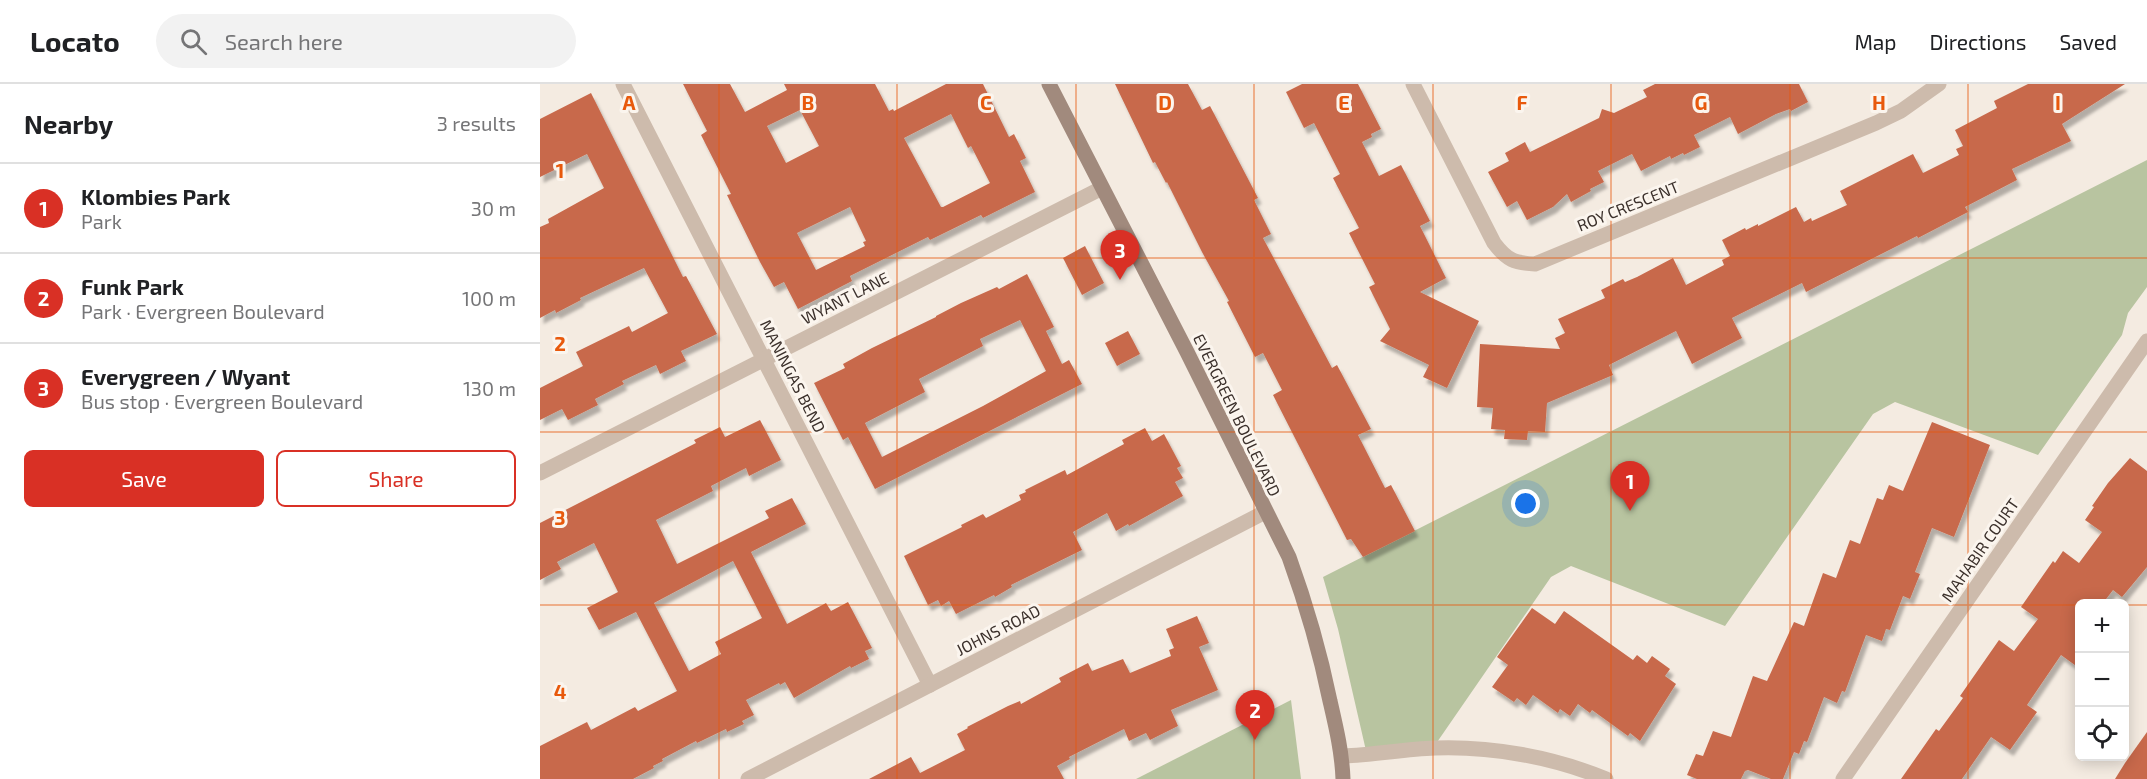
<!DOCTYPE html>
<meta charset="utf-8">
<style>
body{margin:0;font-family:"Exo 2",sans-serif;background:#f2f2f2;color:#202124}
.controls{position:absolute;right:18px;bottom:18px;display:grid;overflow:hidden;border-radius:9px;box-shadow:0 3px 15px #0003}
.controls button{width:54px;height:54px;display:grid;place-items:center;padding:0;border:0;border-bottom:2px solid #e0e0e0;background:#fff;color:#202124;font:30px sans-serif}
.you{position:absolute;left:986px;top:420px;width:21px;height:21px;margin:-15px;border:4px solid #fff;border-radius:50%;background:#1a73e8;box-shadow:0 0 0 9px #1a73e833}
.badge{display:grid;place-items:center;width:39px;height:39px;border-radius:50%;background:#d93025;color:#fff;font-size:20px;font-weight:700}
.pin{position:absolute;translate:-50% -50px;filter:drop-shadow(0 2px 3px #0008)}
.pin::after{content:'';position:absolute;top:32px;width:21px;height:18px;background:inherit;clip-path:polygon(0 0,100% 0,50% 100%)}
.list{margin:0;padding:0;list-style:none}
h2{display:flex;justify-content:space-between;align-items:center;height:78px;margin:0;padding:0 24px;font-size:26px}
h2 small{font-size:20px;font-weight:400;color:#757577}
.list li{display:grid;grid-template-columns:39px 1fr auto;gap:18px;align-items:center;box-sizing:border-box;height:90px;padding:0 24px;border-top:2px solid #e0e0e0}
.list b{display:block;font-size:22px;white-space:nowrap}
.list p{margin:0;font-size:20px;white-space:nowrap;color:#757577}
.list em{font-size:20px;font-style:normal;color:#757577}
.actions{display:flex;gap:12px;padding:18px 24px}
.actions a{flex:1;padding:14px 0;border:2px solid #d93025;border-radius:9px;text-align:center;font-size:21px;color:#d93025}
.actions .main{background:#d93025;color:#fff}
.icon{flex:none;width:33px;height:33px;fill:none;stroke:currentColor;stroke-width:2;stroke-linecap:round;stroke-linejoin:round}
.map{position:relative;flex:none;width:1607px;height:695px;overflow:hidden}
header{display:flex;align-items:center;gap:36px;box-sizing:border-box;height:84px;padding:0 30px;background:#fff;border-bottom:2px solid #e0e0e0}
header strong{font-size:28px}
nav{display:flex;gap:33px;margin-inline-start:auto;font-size:21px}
.search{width:420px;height:54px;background:#f2f2f2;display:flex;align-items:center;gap:15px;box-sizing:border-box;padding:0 21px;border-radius:33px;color:#757577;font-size:22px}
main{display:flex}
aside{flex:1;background:#fff}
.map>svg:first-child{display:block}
</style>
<header>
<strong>Locato</strong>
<div class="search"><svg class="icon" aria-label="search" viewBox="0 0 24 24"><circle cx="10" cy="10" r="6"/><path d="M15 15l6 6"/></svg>Search here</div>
<nav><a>Map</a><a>Directions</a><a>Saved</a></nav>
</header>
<main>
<aside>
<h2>Nearby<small>3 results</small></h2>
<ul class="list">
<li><span class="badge">1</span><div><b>Klombies Park</b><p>Park</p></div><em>30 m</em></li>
<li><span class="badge">2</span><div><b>Funk Park</b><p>Park · Evergreen Boulevard</p></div><em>100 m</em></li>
<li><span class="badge">3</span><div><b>Everygreen / Wyant</b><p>Bus stop · Evergreen Boulevard</p></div><em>130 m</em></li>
</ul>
<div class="actions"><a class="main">Save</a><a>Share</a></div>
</aside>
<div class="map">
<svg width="1607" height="695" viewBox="0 0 1607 695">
<defs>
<filter id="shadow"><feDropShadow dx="3.5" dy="6" stdDeviation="1.5" flood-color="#0004"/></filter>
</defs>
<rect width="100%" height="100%" fill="#f4ebe1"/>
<g fill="#b8c4a0">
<polygon points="1607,76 1607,203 1588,229 1582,251 1498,371 1355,318 1333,330 1185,542 1031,482 1011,493 893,664 827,671 798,545 783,493"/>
<polygon points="751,616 761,695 596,695"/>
</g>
<g fill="#c8694b" fill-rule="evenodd" filter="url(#shadow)">
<path d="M143 0H190L205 28 247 6 244 0H335L349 27 353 25 354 27 406 0H443L469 53 474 50 486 74 480 77 495 108 443 134 441 131 390 156 388 153 310 192 312 197 258 225 244 198 234 203 220 178 187 111 191 110 161 51 167 47ZM260 26 279 62 246 79 227 42ZM411 30 428 64 431 62 450 99 403 123H401L364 54ZM310 123 326 157 323 158 325 162 276 186 257 149Z"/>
<polygon points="575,0 648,0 662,26 670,22 718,114 714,116 731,150 723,154 792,284 797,281 831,345 818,351 845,404 851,401 875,447 823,473 811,455 807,456 733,311 742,306 723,269 715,273 687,218 689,217 662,168 627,98 626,99 615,78 613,79"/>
<polygon points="762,0 818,0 841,45 831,50 832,53 822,58 839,92 861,81 890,137 880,142 906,194 880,208 939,237 907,304 883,293 889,281 840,257 850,245 829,203 835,200 809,149 819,144 793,94 800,90 774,39 764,44 746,8"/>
<polygon points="1115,0 1259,0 1268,18 1251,27 1250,25 1236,30 1198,50 1190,33 1154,51 1160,63 1144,71 1143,69 1131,75 1130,72 1101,87 1092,70 1058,87 1064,98 1050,105 1051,107 1031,118 1027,110 1013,123 987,136 977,117 967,123 948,88 969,77 965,69 985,58 990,68 1059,34 1062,25 1074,29 1107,13 1103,6"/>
<polygon points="1488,0 1585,0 1522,40 1531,57 1472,85 1477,96 1425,123 1428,128 1378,154 1377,152 1266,208 1262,199 1192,234 1202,254 1152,280 1136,247 1069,281 1073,291 1007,319 1005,348 988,347 987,356 964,355 965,346 951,345 953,324 937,323 940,260 1020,265 1015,254 1025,249 1018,235 1065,214 1061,206 1083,195 1085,198 1097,193 1133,174 1146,201 1184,181 1182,176 1190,172 1182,156 1205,144 1206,146 1218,140 1218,142 1256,123 1264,138 1271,134 1272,137 1307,121 1300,107 1373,70 1383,89 1419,71 1416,65 1423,62 1415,46 1457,24 1454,17"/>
<polygon points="51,9 143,193 146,192 177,250 141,267 146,277 120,290 116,281 82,297 84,300 55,315 58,321 28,336 22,325 0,336 0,304 43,282 36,268 89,242 92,248 128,229 104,184 40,214 41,216 16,229 15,226 0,234 0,143 9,139 8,135 64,104 47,70 0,93 0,35"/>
<polygon points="545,162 564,199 542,211 523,174"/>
<path d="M487 190 514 243 506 247 522 280 529 276 542 300 335 405 308 353 303 356 274 299 305 284 303 280 332 264 396 233V232L421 219 457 203 459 205ZM480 236 506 287 443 322 342 373 325 339 385 308 379 295 443 262 440 255Z"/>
<polygon points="588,247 600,270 577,282 565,259"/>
<path d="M220 336 241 376 209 392 206 384 171 402 173 407 116 436 137 480 229 434 225 427 252 414 266 440 211 468 247 540 286 519 291 527 308 518 332 564 325 567 329 575 311 584 310 582 254 614 245 598 240 601 239 599 206 616 214 631 202 637 204 640 187 648 186 645 157 659 156 657 122 675 123 677 113 682 114 684 93 695H0V662L47 638 51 646 95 623 98 627 137 607 96 528 59 546 47 524 78 508 54 459 17 478 21 485 0 496V439L156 359 154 356 180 343 185 353ZM193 477 222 534 175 558 181 570 149 587 114 519Z"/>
<polygon points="1392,338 1450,361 1414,453 1392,444 1375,488 1380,490 1370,515 1363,512 1350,546 1346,545 1342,557 1326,551 1305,608 1302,607 1297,619 1284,613 1267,658 1264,657 1259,670 1254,668 1243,695 1231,695 1208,686 1205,687 1201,695 1157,695 1147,691 1156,670 1163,672 1173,647 1191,653 1213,592 1227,597 1254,538 1264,542 1283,489 1296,494 1310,456 1320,460 1337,414 1343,416 1349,401 1363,407"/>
<polygon points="605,344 612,357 624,350 641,382 637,384 643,394 635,398 643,412 589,442 588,440 576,447 567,429 533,448 542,466 471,501 472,503 455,513 454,511 416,530 409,517 401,522 398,516 388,521 364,472 422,443 421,441 443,430 446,434 481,416 479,411 486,408 485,406 525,386 527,391 584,360 582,356"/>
<polygon points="1590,374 1607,387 1607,483 1582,513 1573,506 1563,519 1539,519 1539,584 1521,571 1487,621 1497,628 1470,666 1451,653 1422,695 1361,695 1396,645 1399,647 1423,614 1420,612 1459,556 1474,567 1498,535 1481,523 1513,477 1515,479 1523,467 1539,479 1562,448 1545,436 1554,423 1552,422 1568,399"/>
<polygon points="992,524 1015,540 1024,527 1093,576 1097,571 1107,579 1112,572 1130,585 1125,592 1136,600 1100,657 1090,649 1088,652 1052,626 1050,629 1038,620 1030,632 1020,625 1018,629 993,611 986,621 977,614 974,618 952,603 968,581 957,573"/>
<polygon points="657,532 669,559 659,563 678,606 631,626 638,642 610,656 606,649 589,657 584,645 529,673 530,675 517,682 524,695 329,695 371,673 380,689 425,666 417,650 428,644 427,643 468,622 480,617 481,620 521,598 519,594 548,579 552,587 583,575 590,589 631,572 629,566 634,564 626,545"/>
<polygon points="1607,648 1607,695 1575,695 1585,679"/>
</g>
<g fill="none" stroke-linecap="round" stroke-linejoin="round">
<g stroke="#cdbbac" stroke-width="15">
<polyline points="83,0 390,601"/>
<path d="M873 0 954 159C967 176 974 179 995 180L1336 39 1361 27 1399 0"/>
<polyline points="0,389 562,104"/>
<path d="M803 672C834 671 864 665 895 664 951 662 1013 673 1066 695"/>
<polyline points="208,695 725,428"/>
<polyline points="1303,695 1607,257"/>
</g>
<path stroke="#a18a7d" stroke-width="15" d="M509 0 647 268 749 473C766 520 780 568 790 617 796 643 802 668 803 695"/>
</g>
<path fill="none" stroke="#e8590c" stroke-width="1.5" stroke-opacity="0.55" d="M179 0V695M357 0V695M536 0V695M714 0V695M893 0V695M1071 0V695M1250 0V695M1428 0V695M0 174H1607M0 348H1607M0 521H1540M1584 521H1607"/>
<g text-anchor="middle" stroke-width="6" stroke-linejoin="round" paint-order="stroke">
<g font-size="16" fill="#3b302b" stroke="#fbf5ee">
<text transform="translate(1088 122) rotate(-22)" y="6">ROY CRESCENT</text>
<text transform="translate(305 214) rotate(-27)" y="6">WYANT LANE</text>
<text transform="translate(253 292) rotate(63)" y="6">MANINGAS BEND</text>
<text transform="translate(697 331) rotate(64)" y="6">EVERGREEN BOULEVARD</text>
<text transform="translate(1440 466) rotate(-55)" y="6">MAHABIR COURT</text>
<text transform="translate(458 546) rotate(-27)" y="6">JOHNS ROAD</text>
</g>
</g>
<g font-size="20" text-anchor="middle" font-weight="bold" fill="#e8590c" stroke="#fbf5ee" stroke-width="6" stroke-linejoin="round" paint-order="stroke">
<text x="89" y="26">A</text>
<text x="268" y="26">B</text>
<text x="446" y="26">C</text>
<text x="625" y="26">D</text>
<text x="804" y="26">E</text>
<text x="982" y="26">F</text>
<text x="1161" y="26">G</text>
<text x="1339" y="26">H</text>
<text x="1518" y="26">I</text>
<text x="20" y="94">1</text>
<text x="20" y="267">2</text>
<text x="20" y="441">3</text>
<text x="20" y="615">4</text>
</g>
</svg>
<div class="controls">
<button>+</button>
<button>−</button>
<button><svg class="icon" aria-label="locate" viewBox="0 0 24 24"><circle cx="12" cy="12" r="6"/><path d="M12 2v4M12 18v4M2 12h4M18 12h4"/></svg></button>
</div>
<div class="you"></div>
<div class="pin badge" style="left:1090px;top:427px">1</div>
<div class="pin badge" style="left:715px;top:656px">2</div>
<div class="pin badge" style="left:580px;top:196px">3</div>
</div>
</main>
